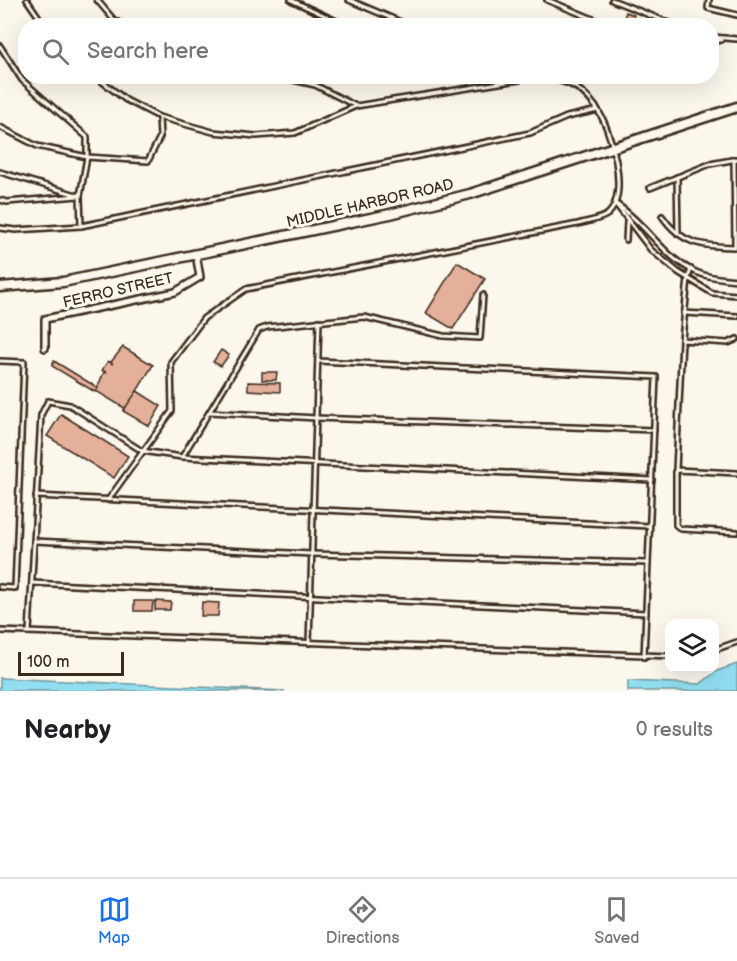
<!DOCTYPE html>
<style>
body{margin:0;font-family:"Balsamiq Sans",sans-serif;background:#f2f2f2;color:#202124}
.controls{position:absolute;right:18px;bottom:18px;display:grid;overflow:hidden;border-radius:12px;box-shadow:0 6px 24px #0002}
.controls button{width:54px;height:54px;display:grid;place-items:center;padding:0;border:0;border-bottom:2px solid #e0e0e0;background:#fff;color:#202124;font:30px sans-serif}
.scale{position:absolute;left:18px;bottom:15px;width:106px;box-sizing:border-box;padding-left:6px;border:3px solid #3b2a1e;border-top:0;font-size:16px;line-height:21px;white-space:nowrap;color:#3b2a1e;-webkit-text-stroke:4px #fbf7ec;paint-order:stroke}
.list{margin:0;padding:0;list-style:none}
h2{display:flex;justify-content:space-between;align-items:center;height:78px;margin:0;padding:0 24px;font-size:26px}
h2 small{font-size:20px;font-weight:400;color:#757577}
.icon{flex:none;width:33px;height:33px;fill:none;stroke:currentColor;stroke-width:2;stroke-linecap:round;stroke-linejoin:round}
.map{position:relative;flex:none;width:737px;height:691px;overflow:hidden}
.search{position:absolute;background:#fff;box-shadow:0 6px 24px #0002;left:18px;right:18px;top:18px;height:66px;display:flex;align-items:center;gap:15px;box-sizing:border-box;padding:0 21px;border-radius:24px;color:#757577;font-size:22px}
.sheet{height:186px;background:#fff}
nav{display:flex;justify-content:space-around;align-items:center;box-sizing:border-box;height:84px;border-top:2px solid #e0e0e0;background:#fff;font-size:16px;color:#757577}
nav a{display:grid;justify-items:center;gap:3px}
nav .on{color:#1a73e8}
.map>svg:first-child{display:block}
</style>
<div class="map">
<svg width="737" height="691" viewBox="0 0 737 691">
<rect width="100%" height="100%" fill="#fbf7ec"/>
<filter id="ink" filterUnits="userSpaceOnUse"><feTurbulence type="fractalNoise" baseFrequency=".0167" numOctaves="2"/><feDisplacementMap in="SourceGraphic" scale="12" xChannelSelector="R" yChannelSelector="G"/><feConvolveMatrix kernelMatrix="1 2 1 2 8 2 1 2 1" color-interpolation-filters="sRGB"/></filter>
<g filter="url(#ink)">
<g fill="#91def0" stroke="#6f969c" stroke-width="1.5">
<polygon points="737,664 737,691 628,691 628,681 700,684 717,671"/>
<polygon points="0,678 285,691 0,691"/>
</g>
<g fill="#e5b099" stroke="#3b2a1e" stroke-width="1.5">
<polygon points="626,12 634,15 630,26 621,26"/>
<polygon points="457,262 485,279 453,329 426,313"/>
<polygon points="123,347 153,365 126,409 96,391 104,372 107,373 102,370 108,361 113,364 111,362"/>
<polygon points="221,350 229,355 221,366 213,362"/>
<polygon points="54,361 98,388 95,392 52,366"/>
<polygon points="262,372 277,372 276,380 262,380"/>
<polygon points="248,382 280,383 280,392 248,390"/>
<polygon points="137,391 161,406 149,426 123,411"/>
<polygon points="61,414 128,456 114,478 47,436"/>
<polygon points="134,601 153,601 152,611 134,611"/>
<polygon points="155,601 171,602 170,610 155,610"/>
<polygon points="202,602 219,603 218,616 201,616"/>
</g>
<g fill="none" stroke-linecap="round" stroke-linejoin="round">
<g stroke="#3b2a1e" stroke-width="8">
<g id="lane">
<polyline points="27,0 45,26"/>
<polyline points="97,0 114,20 125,26"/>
<polyline points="291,0 347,26"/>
<polyline points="349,0 410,26"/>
<polyline points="547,0 610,26"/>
<polyline points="612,0 677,26"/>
<polyline points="709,0 708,8 737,15"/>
<polyline points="712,37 737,39"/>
<polyline points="712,42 721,40"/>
<polyline points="0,46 22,80 87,137 87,157 37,146 0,127"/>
<polyline points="276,76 315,85 356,106"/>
<polyline points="159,117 213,132 256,136 295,133 356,106 519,80"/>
<polyline points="734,159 735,247"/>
<polyline points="0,172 80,196"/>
<polyline points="677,177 678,234"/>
<polyline points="650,188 710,164 737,159"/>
<polyline points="0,200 7,202 78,196"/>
<polyline points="615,203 651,250 678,272 712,293 737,295"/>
<path d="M616 204C648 224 666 264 704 275 715 278 726 279 737 280"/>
<path d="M662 216C682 245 702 246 735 247"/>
<polyline points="81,226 80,196 87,157 148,161 160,137 159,117 126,100 95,76"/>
<polyline points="0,228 16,230 81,226 530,133 567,117 598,110"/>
<polyline points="626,240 627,221"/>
<polyline points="684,313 737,316"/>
<polyline points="737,339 728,343 682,340 676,470 737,473"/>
<polyline points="682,340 688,278 691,269"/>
<polyline points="0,361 24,362 15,588 0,587"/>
<polyline points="318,361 656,377 644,657"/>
<polyline points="210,412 316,418 654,430"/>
<polyline points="182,457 652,480"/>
<polyline points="676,470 676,525 681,529 737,532"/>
<polyline points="36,496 649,526"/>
<path d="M108 500 172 411 171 362 204 318 246 289 578 224C587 221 601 220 608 214 630 194 611 127 595 106 589 98 580 89 571 85 546 73 512 78 485 78 476 78 466 79 458 76"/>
<polyline points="34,541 312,554 648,563"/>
<polyline points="32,583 646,613"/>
<polyline points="0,631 670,656"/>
<polyline points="29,632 41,415 48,401 70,405 142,451 182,457 259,330 267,327 364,317 443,336 480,338 483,295"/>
<polyline points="309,643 319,321"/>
<polyline points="714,650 737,642"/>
</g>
</g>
<g stroke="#3b2a1e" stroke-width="10">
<polyline id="street" points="45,348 45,319 175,292 200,277 196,254"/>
</g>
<g stroke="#3b2a1e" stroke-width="13">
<polyline id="secondary" points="0,287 63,282 390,214 470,194 737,107"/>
</g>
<use href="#lane" stroke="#fbf7ec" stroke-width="3"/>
<use href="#street" stroke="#fbf7ec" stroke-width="5"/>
<use href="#secondary" stroke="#fbf7ec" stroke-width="8"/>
</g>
</g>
<g text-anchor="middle" stroke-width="6" stroke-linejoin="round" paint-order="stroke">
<g font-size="15" fill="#3b2a1e" stroke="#fbf7ec">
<text transform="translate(370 203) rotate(-13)" y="5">MIDDLE HARBOR ROAD</text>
<text transform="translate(118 290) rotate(-13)" y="5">FERRO STREET</text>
</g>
</g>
</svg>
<div class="controls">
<button><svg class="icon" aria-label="layers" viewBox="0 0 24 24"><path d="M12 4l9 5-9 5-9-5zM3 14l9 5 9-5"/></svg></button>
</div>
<div class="scale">100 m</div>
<div class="search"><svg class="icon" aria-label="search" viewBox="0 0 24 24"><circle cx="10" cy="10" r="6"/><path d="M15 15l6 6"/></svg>Search here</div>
</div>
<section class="sheet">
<h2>Nearby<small>0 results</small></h2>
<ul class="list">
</ul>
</section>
<nav>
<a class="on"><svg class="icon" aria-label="map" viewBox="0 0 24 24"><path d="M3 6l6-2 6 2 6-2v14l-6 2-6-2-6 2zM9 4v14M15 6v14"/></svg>Map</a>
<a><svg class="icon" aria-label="directions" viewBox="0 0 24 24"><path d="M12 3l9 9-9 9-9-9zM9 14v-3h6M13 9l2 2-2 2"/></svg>Directions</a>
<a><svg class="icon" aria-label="saved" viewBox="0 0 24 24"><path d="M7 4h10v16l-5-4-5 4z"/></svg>Saved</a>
</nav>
